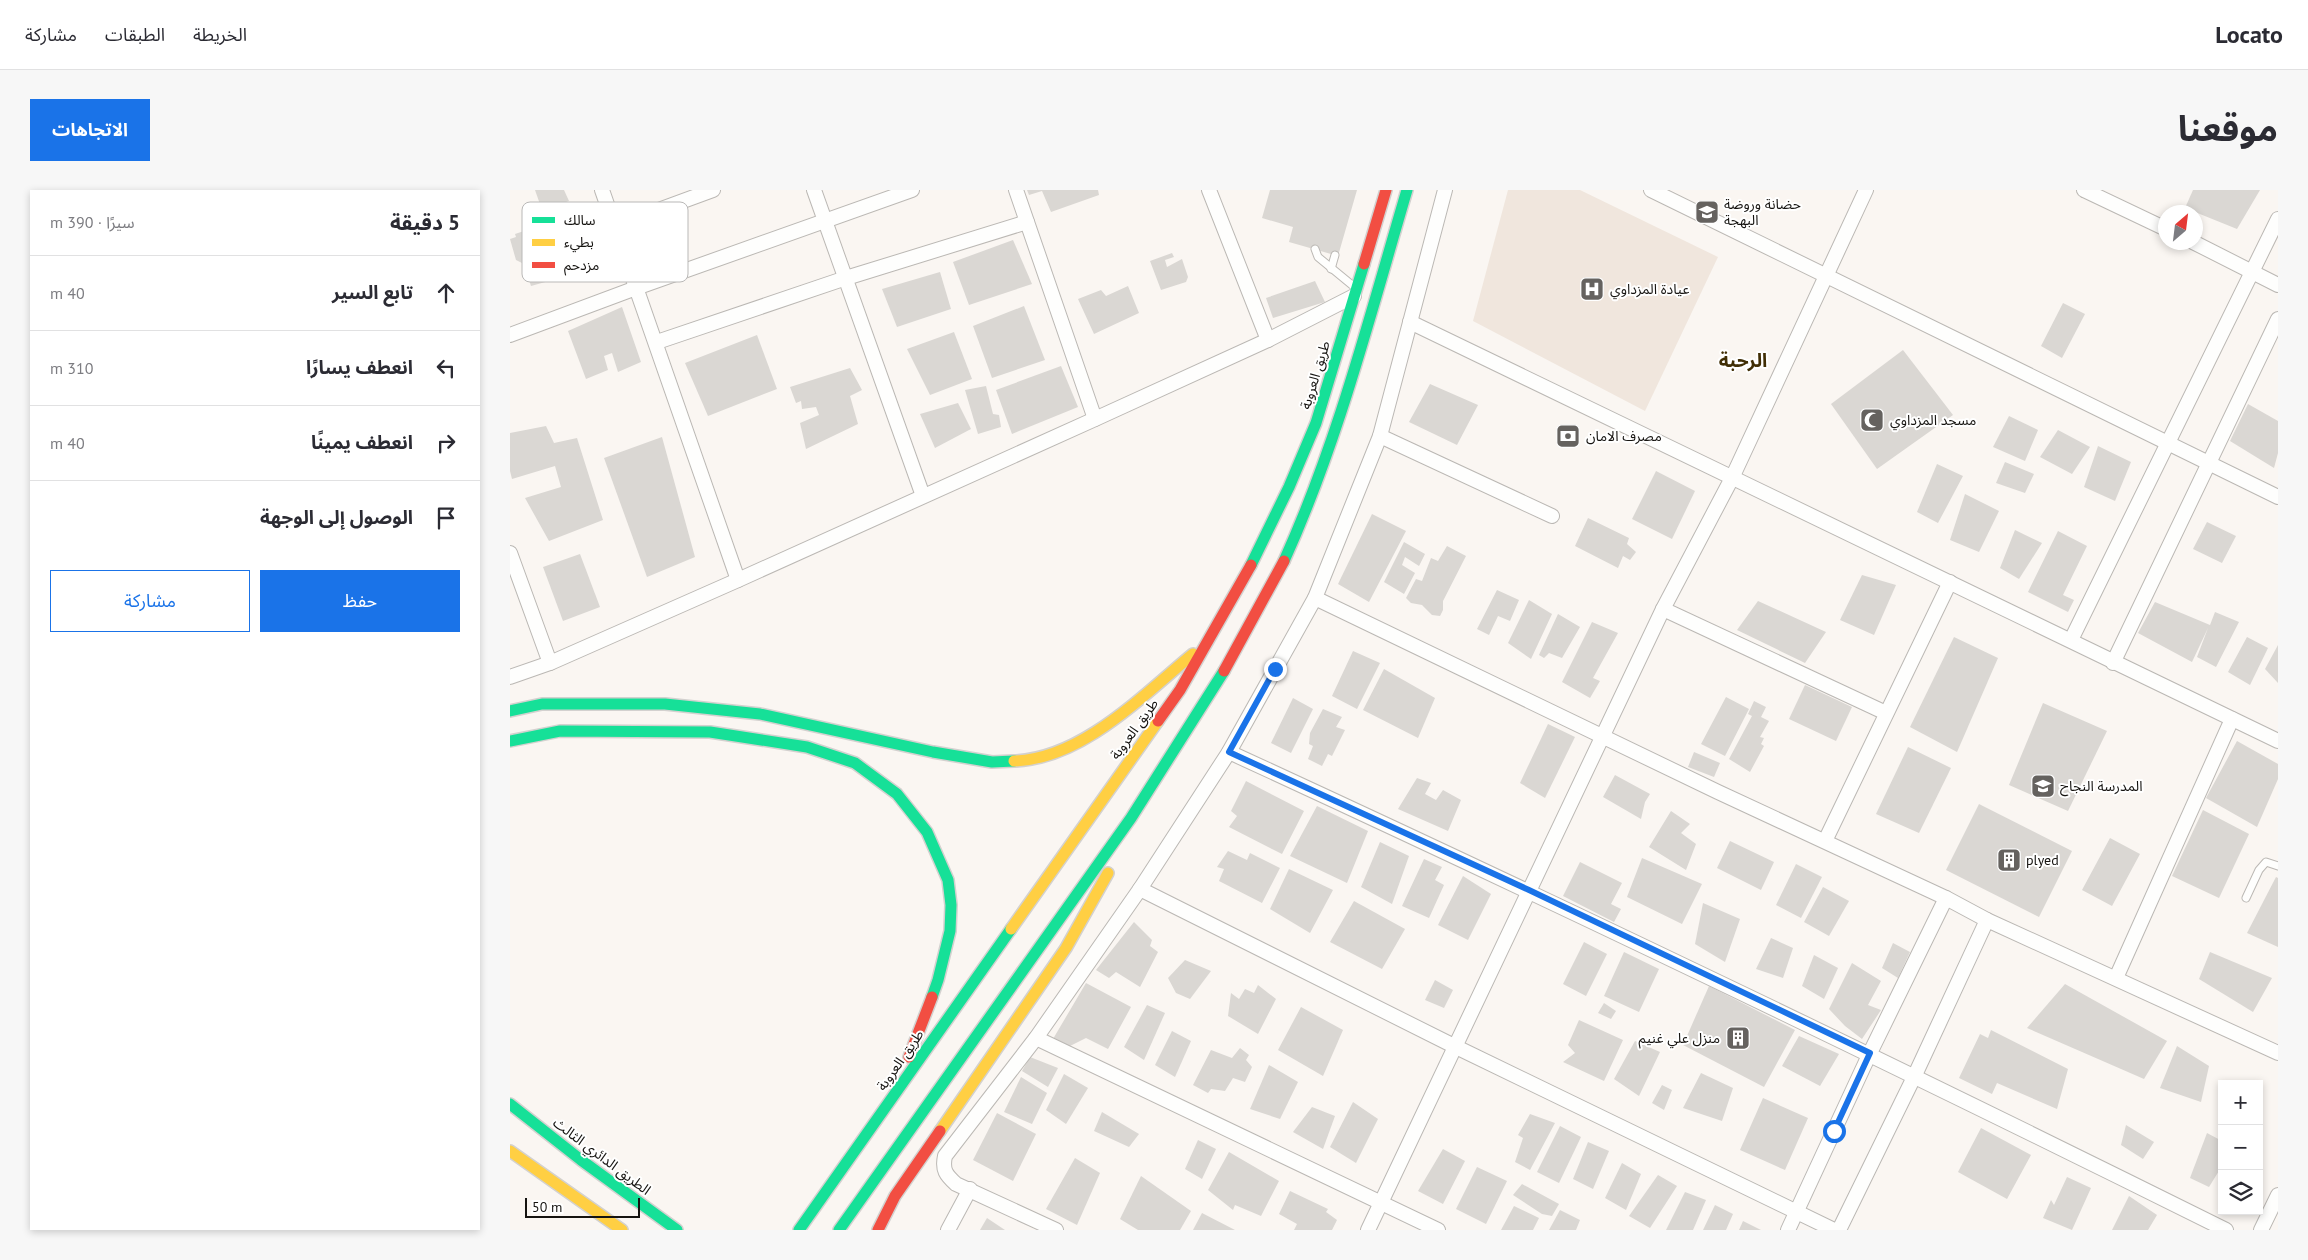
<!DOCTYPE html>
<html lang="ar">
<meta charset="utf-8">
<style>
body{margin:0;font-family:"PT Sans","Noto Sans Arabic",sans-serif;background:#f7f7f7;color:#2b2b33;direction:rtl}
.controls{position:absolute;right:15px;bottom:15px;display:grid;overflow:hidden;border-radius:0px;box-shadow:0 2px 8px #0003}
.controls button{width:45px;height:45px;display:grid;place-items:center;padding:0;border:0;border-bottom:1px solid #e1e1e2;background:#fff;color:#2b2b33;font:25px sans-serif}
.compass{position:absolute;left:1648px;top:15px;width:45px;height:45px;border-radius:50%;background:#fff;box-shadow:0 2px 8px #0003;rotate:28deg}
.scale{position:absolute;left:15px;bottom:12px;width:115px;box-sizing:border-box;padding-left:5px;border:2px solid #151310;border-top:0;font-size:14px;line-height:18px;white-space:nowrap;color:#151310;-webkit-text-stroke:4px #fff;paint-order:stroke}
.stop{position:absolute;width:15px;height:15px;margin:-11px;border:4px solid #1a73e8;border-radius:50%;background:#fff}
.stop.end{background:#1a73e8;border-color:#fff;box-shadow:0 1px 5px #0008}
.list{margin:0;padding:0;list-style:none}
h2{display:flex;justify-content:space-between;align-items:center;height:65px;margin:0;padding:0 20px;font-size:21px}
h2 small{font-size:16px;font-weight:400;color:#7c7c81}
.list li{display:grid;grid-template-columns:32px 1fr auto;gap:15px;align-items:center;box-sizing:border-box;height:75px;padding:0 20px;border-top:1px solid #e1e1e2}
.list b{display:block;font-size:19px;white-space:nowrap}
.list em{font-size:16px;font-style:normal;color:#7c7c81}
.actions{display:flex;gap:10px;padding:15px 20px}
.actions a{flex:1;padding:11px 0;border:1px solid #1a73e8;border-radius:0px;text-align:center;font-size:18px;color:#1a73e8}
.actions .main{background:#1a73e8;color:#fff}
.icon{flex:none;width:28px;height:28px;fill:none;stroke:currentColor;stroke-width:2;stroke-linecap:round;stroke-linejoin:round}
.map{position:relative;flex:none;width:1768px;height:1040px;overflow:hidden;direction:ltr;border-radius:0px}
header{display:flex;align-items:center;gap:30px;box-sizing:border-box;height:70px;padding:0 25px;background:#fff;border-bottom:1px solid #e1e1e2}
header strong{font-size:24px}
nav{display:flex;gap:28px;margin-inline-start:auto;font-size:18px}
.intro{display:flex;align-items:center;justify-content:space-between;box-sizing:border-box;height:120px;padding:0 30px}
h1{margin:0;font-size:35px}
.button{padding:12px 22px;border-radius:0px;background:#1a73e8;color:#fff;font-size:18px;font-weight:700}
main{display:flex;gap:30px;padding:0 30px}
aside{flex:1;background:#fff;border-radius:0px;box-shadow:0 2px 8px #0003}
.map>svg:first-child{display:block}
</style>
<header>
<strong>Locato</strong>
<nav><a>الخريطة</a><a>الطبقات</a><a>مشاركة</a></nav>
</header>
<div class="intro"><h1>موقعنا</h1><a class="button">الاتجاهات</a></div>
<main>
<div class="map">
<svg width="1768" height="1040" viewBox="0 0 1768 1040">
<rect width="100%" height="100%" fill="#faf6f2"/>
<polygon fill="#f0e6dd" points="998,0 1070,0 1208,67 1135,221 963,131"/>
<g fill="#dad7d3">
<polygon points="25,0 54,0 59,11 32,20"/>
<polygon points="517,0 588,0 589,5 541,22 532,1 519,5"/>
<polygon points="760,0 847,0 828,66 779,52 783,37 752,28"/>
<polygon points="1683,0 1750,0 1727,39 1675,18"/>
<polygon points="29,36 46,89 21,96 14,74 6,70 0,49 6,47 5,44"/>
<polygon points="503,50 522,94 459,115 443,72"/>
<polygon points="662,63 664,67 655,70 657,77 672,69 678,87 676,92 651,100 640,71"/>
<polygon points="430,82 441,119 387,137 372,99"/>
<polygon points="805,91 815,112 763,128 756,108"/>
<polygon points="618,96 629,123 584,144 568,109 591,100 596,106"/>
<polygon points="1553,113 1575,124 1552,168 1531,156"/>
<polygon points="514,116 535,170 482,188 463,136"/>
<polygon points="112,117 131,172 108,182 102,163 94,166 98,180 76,189 58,141"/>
<polygon points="444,142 462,189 420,205 397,159"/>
<polygon points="247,145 267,199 198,226 175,173"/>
<polygon points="1393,160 1443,225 1367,279 1321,214"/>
<polygon points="551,176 568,217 502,244 486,200"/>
<polygon points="340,178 352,200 340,206 348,234 296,259 290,233 309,225 306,217 292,219 291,211 286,213 280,197"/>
<polygon points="920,194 968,215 947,255 899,232"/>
<polygon points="476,196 483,224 489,225 491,237 468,244 455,200"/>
<polygon points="448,213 461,239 425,258 410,224"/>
<polygon points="1738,214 1768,231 1768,263 1764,278 1720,251"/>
<polygon points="1499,226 1528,240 1515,271 1483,257"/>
<polygon points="36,236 44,253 67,248 93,330 39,351 15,308 51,297 45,276 2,289 0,281 0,243"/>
<polygon points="1548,240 1580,257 1562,284 1530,267"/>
<polygon points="152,247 185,367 137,387 94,268"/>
<polygon points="1588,256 1621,272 1605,311 1574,297"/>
<polygon points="1495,272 1524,284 1515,303 1486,293"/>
<polygon points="1427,274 1453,286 1428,333 1407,322"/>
<polygon points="1146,281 1185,301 1162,349 1122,329"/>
<polygon points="1455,304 1489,321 1469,362 1440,350"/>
<polygon points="862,324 896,341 859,412 828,394"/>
<polygon points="1078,328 1119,348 1117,354 1126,362 1120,370 1113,366 1108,378 1065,356"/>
<polygon points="1697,332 1726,346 1712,373 1683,359"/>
<polygon points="1505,340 1532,353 1509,389 1490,378"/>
<polygon points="1548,341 1577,356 1553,405 1564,410 1558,422 1518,402"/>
<polygon points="894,352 915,364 909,376 895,367 892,375 905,383 894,404 874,392"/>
<polygon points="937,356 956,366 933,411 933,420 930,426 922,425 912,415 901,413 896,408 906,389 912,391 921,368 928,371"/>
<polygon points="70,364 90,417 53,431 33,377"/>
<polygon points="1352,385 1386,395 1364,445 1330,430"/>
<polygon points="987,400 1009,410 1000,431 988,426 979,445 967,439"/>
<polygon points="1019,410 1042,424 1021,469 998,453"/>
<polygon points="1248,411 1316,442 1295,473 1227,440"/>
<polygon points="1645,412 1700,435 1705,422 1729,432 1706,477 1687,467 1698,438 1682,472 1628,443"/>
<polygon points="1048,424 1070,437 1052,468 1039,463 1034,468 1029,465"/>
<polygon points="1082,432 1108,443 1083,488 1090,491 1080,508 1052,492"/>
<polygon points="1444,447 1488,468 1447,562 1400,537"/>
<polygon points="1737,447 1758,458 1740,495 1718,482"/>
<polygon points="1768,455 1768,493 1755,479"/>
<polygon points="843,461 870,473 847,519 822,506"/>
<polygon points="874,479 925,508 908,548 853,520"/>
<polygon points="1295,495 1342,517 1326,551 1279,529"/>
<polygon points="1216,507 1239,519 1215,566 1191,554"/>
<polygon points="783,508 803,519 781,563 761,553"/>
<polygon points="1244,511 1256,517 1251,527 1259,531 1250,547 1254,548 1251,554 1254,556 1240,582 1219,569 1242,526 1238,524"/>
<polygon points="1533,513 1597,541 1558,621 1499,595"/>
<polygon points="813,519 832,527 826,537 835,540 822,566 818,564 812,576 798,569 803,556 799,554 800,543"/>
<polygon points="1038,534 1065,547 1035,608 1010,593"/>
<polygon points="1727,551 1768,574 1768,589 1747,637 1696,608"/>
<polygon points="1398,557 1441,578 1409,643 1366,624"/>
<polygon points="1184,562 1210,573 1204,587 1178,577"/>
<polygon points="1105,585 1140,604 1135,612 1131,629 1093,607"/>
<polygon points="907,588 921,593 915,604 926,610 933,600 951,610 938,641 888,619"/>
<polygon points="736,591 794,621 772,664 719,637 727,626 721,621"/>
<polygon points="1469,614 1562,661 1529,727 1436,680"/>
<polygon points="807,616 858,641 837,693 780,666"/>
<polygon points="1693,620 1739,644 1709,708 1662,686"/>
<polygon points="1161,621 1180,634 1171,643 1186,654 1176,680 1139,657"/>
<polygon points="1600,648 1630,664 1602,716 1572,700"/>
<polygon points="1220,651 1264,672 1251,700 1207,678"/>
<polygon points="870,652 899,666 882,714 851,697"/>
<polygon points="718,661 737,670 740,663 770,678 752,713 709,691 714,679 707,677"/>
<polygon points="1132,668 1192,694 1172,734 1117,707"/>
<polygon points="914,669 932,677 925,690 934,695 919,728 892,716"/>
<polygon points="1070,672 1112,693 1101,714 1111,719 1104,732 1053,706"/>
<polygon points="1286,674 1312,687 1291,728 1266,715"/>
<polygon points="779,679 823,700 800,743 760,719"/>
<polygon points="953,686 981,704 958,750 928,735"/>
<polygon points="1766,687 1768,688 1768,757 1737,743"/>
<polygon points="1313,697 1339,711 1319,746 1294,732"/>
<polygon points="844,711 895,739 872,779 820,752"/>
<polygon points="1193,713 1230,729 1215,772 1185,754"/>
<polygon points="624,732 642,750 640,756 648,762 630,797 606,782 599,788 586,780"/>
<polygon points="1261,748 1283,758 1273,788 1246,779"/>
<polygon points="1074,752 1097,764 1076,806 1053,794"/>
<polygon points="1383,753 1400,762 1388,788 1372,778"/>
<polygon points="1114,762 1149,779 1129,822 1094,806"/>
<polygon points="1700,762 1762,788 1743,822 1689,789"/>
<polygon points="1304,765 1328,778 1314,809 1292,796"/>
<polygon points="675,770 701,781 680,809 666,803 658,788"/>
<polygon points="1342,773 1371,791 1358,815 1371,820 1352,849 1335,836 1319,819"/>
<polygon points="925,790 943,800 934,818 915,810"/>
<polygon points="576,793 621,817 598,859 576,848 560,856 543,849"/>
<polygon points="1555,794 1657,851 1634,889 1517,838"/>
<polygon points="748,795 766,809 748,844 718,826 721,803 729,809 735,799 744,803"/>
<polygon points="1199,796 1285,840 1254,897 1173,855"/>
<polygon points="1094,813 1106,821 1101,829 1088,823"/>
<polygon points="637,815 655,823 634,870 614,857"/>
<polygon points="791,817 833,840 813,886 768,860"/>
<polygon points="1069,830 1113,850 1094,891 1053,872 1065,863 1058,855"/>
<polygon points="1481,840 1558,879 1547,919 1487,893 1482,904 1449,888 1470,844 1478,848"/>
<polygon points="662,841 681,851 665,887 645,875"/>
<polygon points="1289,846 1329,864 1310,896 1272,876"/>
<polygon points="1125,851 1150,862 1129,906 1104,889"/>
<polygon points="1667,856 1699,876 1691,912 1650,898"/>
<polygon points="730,858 739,865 736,870 742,877 735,892 723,888 715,901 701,899 698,903 683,895 701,860 722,868"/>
<polygon points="520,867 548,878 538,897 512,881"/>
<polygon points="759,875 788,892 770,929 740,919"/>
<polygon points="1191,883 1223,898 1212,931 1173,918"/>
<polygon points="554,884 578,898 556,934 536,920"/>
<polygon points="511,887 537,903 522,934 494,922"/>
<polygon points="1152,895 1162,900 1154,920 1142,913"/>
<polygon points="1253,908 1298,928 1275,980 1230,960"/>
<polygon points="843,912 868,929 846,973 820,957"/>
<polygon points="802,917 825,926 813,959 783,942"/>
<polygon points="592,922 629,944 619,957 584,941"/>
<polygon points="487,923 526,944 503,991 463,970"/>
<polygon points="1020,924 1045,933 1020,980 1005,972 1013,948 1008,945"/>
<polygon points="1616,935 1644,952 1633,969 1611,955"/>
<polygon points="1050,936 1071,947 1049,993 1027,982"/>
<polygon points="1471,938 1521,965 1497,1009 1448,982"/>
<polygon points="1697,943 1712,951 1712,976 1699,997 1680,988"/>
<polygon points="688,950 706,959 692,989 675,979"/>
<polygon points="1078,952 1099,961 1083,999 1063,989"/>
<polygon points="933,959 955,971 933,1014 908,1001"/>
<polygon points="719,962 769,991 751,1026 725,1015 723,1020 698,1000"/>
<polygon points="565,968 590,983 567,1035 536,1019"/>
<polygon points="1112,973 1131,984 1116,1020 1095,1008"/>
<polygon points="967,977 997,991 976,1034 946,1019"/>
<polygon points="1148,985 1167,996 1140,1038 1119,1026"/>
<polygon points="631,986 681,1021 670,1040 628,1040 610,1029"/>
<polygon points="1557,987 1581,998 1562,1040 1533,1028 1541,1010 1544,1015"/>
<polygon points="1012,994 1049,1014 1042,1026 1032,1024 1003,1005"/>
<polygon points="780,1001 818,1019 816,1022 827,1030 822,1040 784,1040 787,1034 769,1024"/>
<polygon points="1175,1002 1196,1010 1183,1040 1156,1040"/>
<polygon points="1619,1006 1647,1025 1638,1040 1602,1040"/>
<polygon points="1205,1015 1223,1024 1216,1040 1193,1040"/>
<polygon points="1004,1016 1029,1028 1023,1040 991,1040"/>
<polygon points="1050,1020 1070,1030 1066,1040 1039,1040"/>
<polygon points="692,1023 725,1040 683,1040"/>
<polygon points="477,1028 495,1040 470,1040"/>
<polygon points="1233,1031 1251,1040 1229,1040"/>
</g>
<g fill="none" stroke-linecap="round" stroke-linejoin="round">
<g stroke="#bbb8b4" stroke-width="9">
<g id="lane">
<polyline points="805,59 808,67 842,95"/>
<polyline points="821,79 825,65"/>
<polyline points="1736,708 1749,680 1756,672 1768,676"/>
</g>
</g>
<g stroke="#bbb8b4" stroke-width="16">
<g id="street">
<polyline points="92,0 228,390"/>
<polyline points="304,0 413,306"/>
<polyline points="506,0 585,229"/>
<polyline points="699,0 758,150"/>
<polyline points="1141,0 1768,307"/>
<polyline points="1574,0 1656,39"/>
<polyline points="105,36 203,0"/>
<polyline points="1683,52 1768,95"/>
<polyline points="900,132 1768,551"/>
<polyline points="0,145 126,98 402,0"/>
<polyline points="147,152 336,88 517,32"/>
<polyline points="870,246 1042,326"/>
<polyline points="0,363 40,473"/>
<polyline points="805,408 1208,602 1436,708 1477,730 1768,863"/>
<polyline points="1153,419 1376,523"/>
<polyline points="1561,450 1768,29"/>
<polyline points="1603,473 1768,129"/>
<polyline points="0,487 40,473 228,390 585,229 758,150 844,106"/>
<path d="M719 562C1054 716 1386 876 1716 1040"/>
<polyline points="1315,651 1440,392"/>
<polyline points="630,699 944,856 1324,1040"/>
<polyline points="1606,788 1722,529"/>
<polyline points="526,848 928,1040"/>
<polyline points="438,1040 460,999"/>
<path d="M546 1040 446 994C436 985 432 980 435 966L526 848 630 699 719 562 805 408 870 246 935 0"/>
<polyline points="858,1040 1153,419 1222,288 1356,0"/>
<polyline points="1278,1040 1360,863 1436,708"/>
<polyline points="1329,1040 1405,885 1477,730"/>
<polyline points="1751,1040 1768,1005"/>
</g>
</g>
<g stroke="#d3d1cf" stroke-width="14">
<g id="fast">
<path d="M774 371C828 252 860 125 897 0"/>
<polyline points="741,375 779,297 806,233 854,74"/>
<polyline points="0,521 32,514 155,514 250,524 423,562 482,572 504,571"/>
<polyline points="0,551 50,541 200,542 297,557 345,573 387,604 417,642 438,690 441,715 440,741 428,790 422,807"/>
<polyline points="0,914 71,970 167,1040"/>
<polyline points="289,1040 501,739"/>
<polyline points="329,1040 621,628 714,481"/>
</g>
</g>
<g stroke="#d3d1cf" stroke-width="14">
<g id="slow">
<path d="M504 571C572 569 633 505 683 464"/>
<polyline points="501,739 648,531"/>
<polyline points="430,941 556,758 598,683"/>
<polyline points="0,961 112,1040"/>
</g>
</g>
<g stroke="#d3d1cf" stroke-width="14">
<g id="jam">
<polyline points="854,74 876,0"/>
<polyline points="714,481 774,371"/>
<polyline points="648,531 670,500 741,375"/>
<polyline points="399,867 422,807"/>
<polyline points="368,1040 385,1006 430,941"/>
</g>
</g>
<use href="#lane" stroke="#fefefd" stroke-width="7"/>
<use href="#street" stroke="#fefefd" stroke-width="14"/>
<use href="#fast" stroke="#16e098" stroke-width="11"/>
<use href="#slow" stroke="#ffcf43" stroke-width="11"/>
<use href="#jam" stroke="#f24e42" stroke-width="11"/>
</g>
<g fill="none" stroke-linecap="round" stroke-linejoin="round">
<polyline stroke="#1a73e8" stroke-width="6" points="765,479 719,562 1019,700 1360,863 1324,941"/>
</g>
<defs>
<g id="school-square" transform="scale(1.25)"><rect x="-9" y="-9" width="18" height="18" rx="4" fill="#65625f" stroke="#fff"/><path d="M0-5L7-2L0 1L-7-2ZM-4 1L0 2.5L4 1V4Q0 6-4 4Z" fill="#fff"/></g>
<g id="hospital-square" transform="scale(1.25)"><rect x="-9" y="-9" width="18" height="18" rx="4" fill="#65625f" stroke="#fff"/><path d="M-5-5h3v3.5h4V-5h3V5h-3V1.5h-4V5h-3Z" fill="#fff"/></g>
<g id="mosque-square" transform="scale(1.25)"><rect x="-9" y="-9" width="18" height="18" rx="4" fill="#65625f" stroke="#fff"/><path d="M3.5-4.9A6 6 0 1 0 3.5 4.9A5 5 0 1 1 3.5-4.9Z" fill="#fff"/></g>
<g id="bank-square" transform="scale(1.25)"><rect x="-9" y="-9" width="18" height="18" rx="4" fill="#65625f" stroke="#fff"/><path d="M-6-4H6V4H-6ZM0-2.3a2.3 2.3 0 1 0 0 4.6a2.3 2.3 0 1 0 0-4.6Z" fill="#fff"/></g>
<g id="building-square" transform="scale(1.25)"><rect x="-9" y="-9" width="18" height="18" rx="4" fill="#65625f" stroke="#fff"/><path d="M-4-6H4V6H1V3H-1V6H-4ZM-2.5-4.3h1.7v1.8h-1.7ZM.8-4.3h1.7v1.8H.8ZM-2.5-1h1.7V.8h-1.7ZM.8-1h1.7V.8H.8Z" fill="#fff"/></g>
</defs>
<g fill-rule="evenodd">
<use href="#school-square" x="1197" y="22"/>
<use href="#hospital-square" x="1082" y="99"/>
<use href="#mosque-square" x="1362" y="230"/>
<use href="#bank-square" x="1058" y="246"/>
<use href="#school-square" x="1533" y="596"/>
<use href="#building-square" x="1499" y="670"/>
<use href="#building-square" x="1228" y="848"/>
</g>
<g text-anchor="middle" stroke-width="4" stroke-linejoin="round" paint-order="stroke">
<g font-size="14" fill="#151310" stroke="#fff" text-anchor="start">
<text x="1214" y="19">حضانة وروضة<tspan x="1214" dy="16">البهجة</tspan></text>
<text x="1100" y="104">عيادة المزداوي</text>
<text x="1380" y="235">مسجد المزداوي</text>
<text x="1076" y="251">مصرف الامان</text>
<text x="1550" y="601">المدرسة النجاح</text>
<text x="1516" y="675">plyed</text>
<text x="1210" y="853" text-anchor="end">منزل علي غنيم</text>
</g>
<g font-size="14" fill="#151310" stroke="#fff">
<text transform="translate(805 185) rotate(-73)" y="5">طريق العروبة</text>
<text transform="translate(624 539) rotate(-54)" y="5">طريق العروبة</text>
<text transform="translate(390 870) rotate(-55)" y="5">طريق العروبة</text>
<text transform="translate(92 966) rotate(37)" y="5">الطريق الدائري الثالث</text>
</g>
<g font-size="19" font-weight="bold" fill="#402e05" stroke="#fff">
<text x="1233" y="177">الرحبة</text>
</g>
</g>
<rect x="12" y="12" width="166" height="80" rx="8" fill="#fff" stroke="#b9b8b7" stroke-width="1"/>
<rect x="22" y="27" width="23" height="6" fill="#16e098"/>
<rect x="22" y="49" width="23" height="7" fill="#ffcf43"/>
<rect x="22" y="72" width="23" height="6" fill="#f24e42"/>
<g font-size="14" fill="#151310">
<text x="54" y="35">سالك</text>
<text x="54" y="57">بطيء</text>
<text x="54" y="80">مزدحم</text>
</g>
</svg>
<div class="controls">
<button>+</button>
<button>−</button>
<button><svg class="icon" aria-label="layers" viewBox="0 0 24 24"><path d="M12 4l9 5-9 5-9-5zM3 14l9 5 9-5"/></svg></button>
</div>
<svg class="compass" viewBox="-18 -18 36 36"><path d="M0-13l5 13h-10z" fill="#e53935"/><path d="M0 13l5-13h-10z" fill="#7c7c81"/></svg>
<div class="scale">50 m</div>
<div class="stop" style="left:1324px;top:941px"></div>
<div class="stop end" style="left:765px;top:479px"></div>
</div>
<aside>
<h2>5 دقيقة<small>سيرًا · 390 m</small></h2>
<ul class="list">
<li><svg class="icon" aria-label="ahead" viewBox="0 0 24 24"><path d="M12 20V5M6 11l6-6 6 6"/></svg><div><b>تابع السير</b></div><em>40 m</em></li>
<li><svg class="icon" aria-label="left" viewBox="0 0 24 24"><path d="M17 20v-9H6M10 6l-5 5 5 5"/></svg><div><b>انعطف يسارًا</b></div><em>310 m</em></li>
<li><svg class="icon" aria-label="right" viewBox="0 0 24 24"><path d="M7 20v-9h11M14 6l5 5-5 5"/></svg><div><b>انعطف يمينًا</b></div><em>40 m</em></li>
<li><svg class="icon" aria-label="arrive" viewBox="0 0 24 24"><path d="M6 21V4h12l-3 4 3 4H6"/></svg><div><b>الوصول إلى الوجهة</b></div></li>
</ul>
<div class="actions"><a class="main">حفظ</a><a>مشاركة</a></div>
</aside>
</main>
